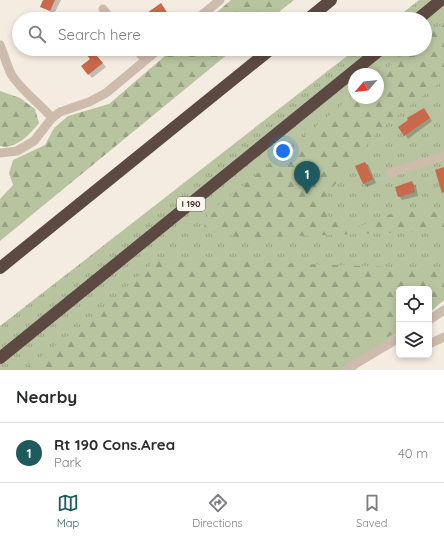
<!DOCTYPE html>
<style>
body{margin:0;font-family:Quicksand,sans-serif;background:#f2f2f3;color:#2b2b33}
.controls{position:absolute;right:12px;bottom:12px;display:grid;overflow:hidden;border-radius:6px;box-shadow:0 2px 6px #0003}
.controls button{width:36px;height:36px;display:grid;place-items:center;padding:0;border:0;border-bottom:1px solid #e1e1e2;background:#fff;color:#2b2b33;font:20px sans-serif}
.compass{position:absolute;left:348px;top:68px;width:36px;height:36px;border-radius:50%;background:#fff;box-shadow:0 2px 6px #0003;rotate:242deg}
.you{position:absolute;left:283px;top:151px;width:14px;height:14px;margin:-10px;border:3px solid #fff;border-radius:50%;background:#1a73e8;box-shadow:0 0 0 6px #1a73e833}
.badge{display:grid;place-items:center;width:26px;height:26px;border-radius:50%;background:#1f5a5e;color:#fff;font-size:13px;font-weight:700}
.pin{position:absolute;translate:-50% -33px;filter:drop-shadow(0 1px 2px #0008)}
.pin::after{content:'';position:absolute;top:21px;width:14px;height:12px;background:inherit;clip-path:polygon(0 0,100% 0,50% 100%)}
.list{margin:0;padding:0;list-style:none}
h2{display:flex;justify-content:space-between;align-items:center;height:52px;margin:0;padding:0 16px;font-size:17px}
h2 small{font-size:13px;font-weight:400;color:#7c7c81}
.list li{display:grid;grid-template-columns:26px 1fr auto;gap:12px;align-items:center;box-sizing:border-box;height:60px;padding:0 16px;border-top:1px solid #e1e1e2}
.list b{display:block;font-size:15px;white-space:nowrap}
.list p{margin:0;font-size:13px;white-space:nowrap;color:#7c7c81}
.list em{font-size:13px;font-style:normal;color:#7c7c81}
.icon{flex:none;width:22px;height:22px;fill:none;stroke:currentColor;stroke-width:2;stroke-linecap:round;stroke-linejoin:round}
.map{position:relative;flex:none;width:444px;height:370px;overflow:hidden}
.search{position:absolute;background:#fff;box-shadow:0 2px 6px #0003;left:12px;right:12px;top:12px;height:44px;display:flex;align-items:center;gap:10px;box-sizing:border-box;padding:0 14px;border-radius:22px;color:#7c7c81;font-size:15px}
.sheet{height:112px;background:#fff}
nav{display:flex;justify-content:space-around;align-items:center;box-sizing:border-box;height:56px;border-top:1px solid #e1e1e2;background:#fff;font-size:11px;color:#7c7c81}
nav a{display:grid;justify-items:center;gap:2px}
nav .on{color:#1f5a5e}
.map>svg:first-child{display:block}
</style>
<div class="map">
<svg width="444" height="370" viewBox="0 0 444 370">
<defs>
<pattern id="grass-tufts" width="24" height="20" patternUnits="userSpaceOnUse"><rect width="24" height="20" fill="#b8c4a0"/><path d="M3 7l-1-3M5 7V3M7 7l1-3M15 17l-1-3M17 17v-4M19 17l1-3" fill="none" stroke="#97a083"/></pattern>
<pattern id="forest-firs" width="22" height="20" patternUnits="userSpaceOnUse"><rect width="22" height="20" fill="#b8c4a0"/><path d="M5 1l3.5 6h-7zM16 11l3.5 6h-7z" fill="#97a083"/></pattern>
</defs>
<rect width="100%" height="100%" fill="#f4ebe1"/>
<path fill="url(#grass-tufts)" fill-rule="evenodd" d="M419 0H444V291L429 289H399V331L355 370H0V326L356 49H425V19H395ZM354 74H378V98H354Z"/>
<g fill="url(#forest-firs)">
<polygon points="231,0 294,0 270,19 209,19"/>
<polygon points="444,22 444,79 379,130 320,203 328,216 353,229 393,213 429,209 444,216 444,231 243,238 204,230 205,220 209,213 354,95 354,98 378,98 378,76 411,49 425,49 425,38"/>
<polygon points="173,49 234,49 0,241 0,199 13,185 9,173 13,160 45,145 54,128 68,116 109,104"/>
<path d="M0 91 20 98 35 109 39 123C30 134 16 150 0 146Z"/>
<polygon points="171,259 390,267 444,267 444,300 429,313 429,289 399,289 399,331 376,343 336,370 24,370 101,310 154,262"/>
</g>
<g fill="#0003">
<polygon points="44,0 61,0 54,14 41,6"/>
<polygon points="161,4 171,18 152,19"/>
<polygon points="94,53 106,67 92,78 89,74"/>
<polygon points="424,109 432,121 408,139 400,127"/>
<polygon points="365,163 369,166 376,183 367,187 364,183"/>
<polygon points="412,183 416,186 418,196 402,200 399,196"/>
</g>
<g fill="#c8694b">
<polygon points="43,0 55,0 50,11 40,7"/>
<polygon points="161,3 168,14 160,19 151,19 147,13"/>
<polygon points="89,49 91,49 103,63 88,75 81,66 90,59 85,53"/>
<polygon points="424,108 430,118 404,136 398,127 408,120 407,118"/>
<polygon points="365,162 373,179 363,184 355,166"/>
<polygon points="444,167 444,192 442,193 435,170"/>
<polygon points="412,181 415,192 398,197 395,187"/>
</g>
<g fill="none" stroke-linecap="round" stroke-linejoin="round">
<g stroke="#cdbbac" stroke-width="9">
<polyline points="103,9 111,19"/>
<polyline points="197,19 220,0"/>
<path d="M0 45C4 55 7 65 11 74 20 89 40 104 52 118"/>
<polyline points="136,49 145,60"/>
<polyline points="0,153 17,151 34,141 52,118 60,112 89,102 106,93 159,49"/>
<polyline points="390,173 444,156"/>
<polyline points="429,320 444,310"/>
<polyline points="429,344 444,337"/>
<polyline points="345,370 399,338"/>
</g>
<g stroke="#5c4a42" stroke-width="12">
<polyline points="308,19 331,0"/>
<polyline points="418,19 441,0"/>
<polyline points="0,268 271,49"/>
<polyline points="0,358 381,49"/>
</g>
</g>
<g text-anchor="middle" stroke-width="4" stroke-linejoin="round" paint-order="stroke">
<rect fill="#fbf5ee" stroke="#756b66" stroke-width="1" x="177" y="197" width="28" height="14" rx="3"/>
<g font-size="9" font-weight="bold" fill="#3b302b">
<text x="191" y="207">I 190</text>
</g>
</g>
</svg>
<div class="controls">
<button><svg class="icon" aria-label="locate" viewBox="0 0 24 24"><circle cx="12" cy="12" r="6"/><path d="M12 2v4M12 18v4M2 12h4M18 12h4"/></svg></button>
<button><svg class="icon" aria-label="layers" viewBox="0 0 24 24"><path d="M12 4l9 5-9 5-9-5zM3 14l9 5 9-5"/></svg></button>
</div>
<svg class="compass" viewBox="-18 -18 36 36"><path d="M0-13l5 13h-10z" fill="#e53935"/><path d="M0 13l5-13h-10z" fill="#7c7c81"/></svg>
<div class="you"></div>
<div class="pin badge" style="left:307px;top:194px">1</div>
<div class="search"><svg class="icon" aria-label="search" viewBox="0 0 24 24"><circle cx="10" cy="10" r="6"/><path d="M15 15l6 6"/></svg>Search here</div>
</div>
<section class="sheet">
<h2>Nearby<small></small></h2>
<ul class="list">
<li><span class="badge">1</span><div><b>Rt 190 Cons.Area</b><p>Park</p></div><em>40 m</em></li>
</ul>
</section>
<nav>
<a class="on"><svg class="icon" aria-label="map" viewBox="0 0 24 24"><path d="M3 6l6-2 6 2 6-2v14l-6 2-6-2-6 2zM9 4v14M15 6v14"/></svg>Map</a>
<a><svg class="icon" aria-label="directions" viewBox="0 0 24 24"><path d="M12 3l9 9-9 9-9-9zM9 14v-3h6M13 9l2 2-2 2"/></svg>Directions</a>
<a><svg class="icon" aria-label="saved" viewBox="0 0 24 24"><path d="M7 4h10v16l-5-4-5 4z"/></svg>Saved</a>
</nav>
